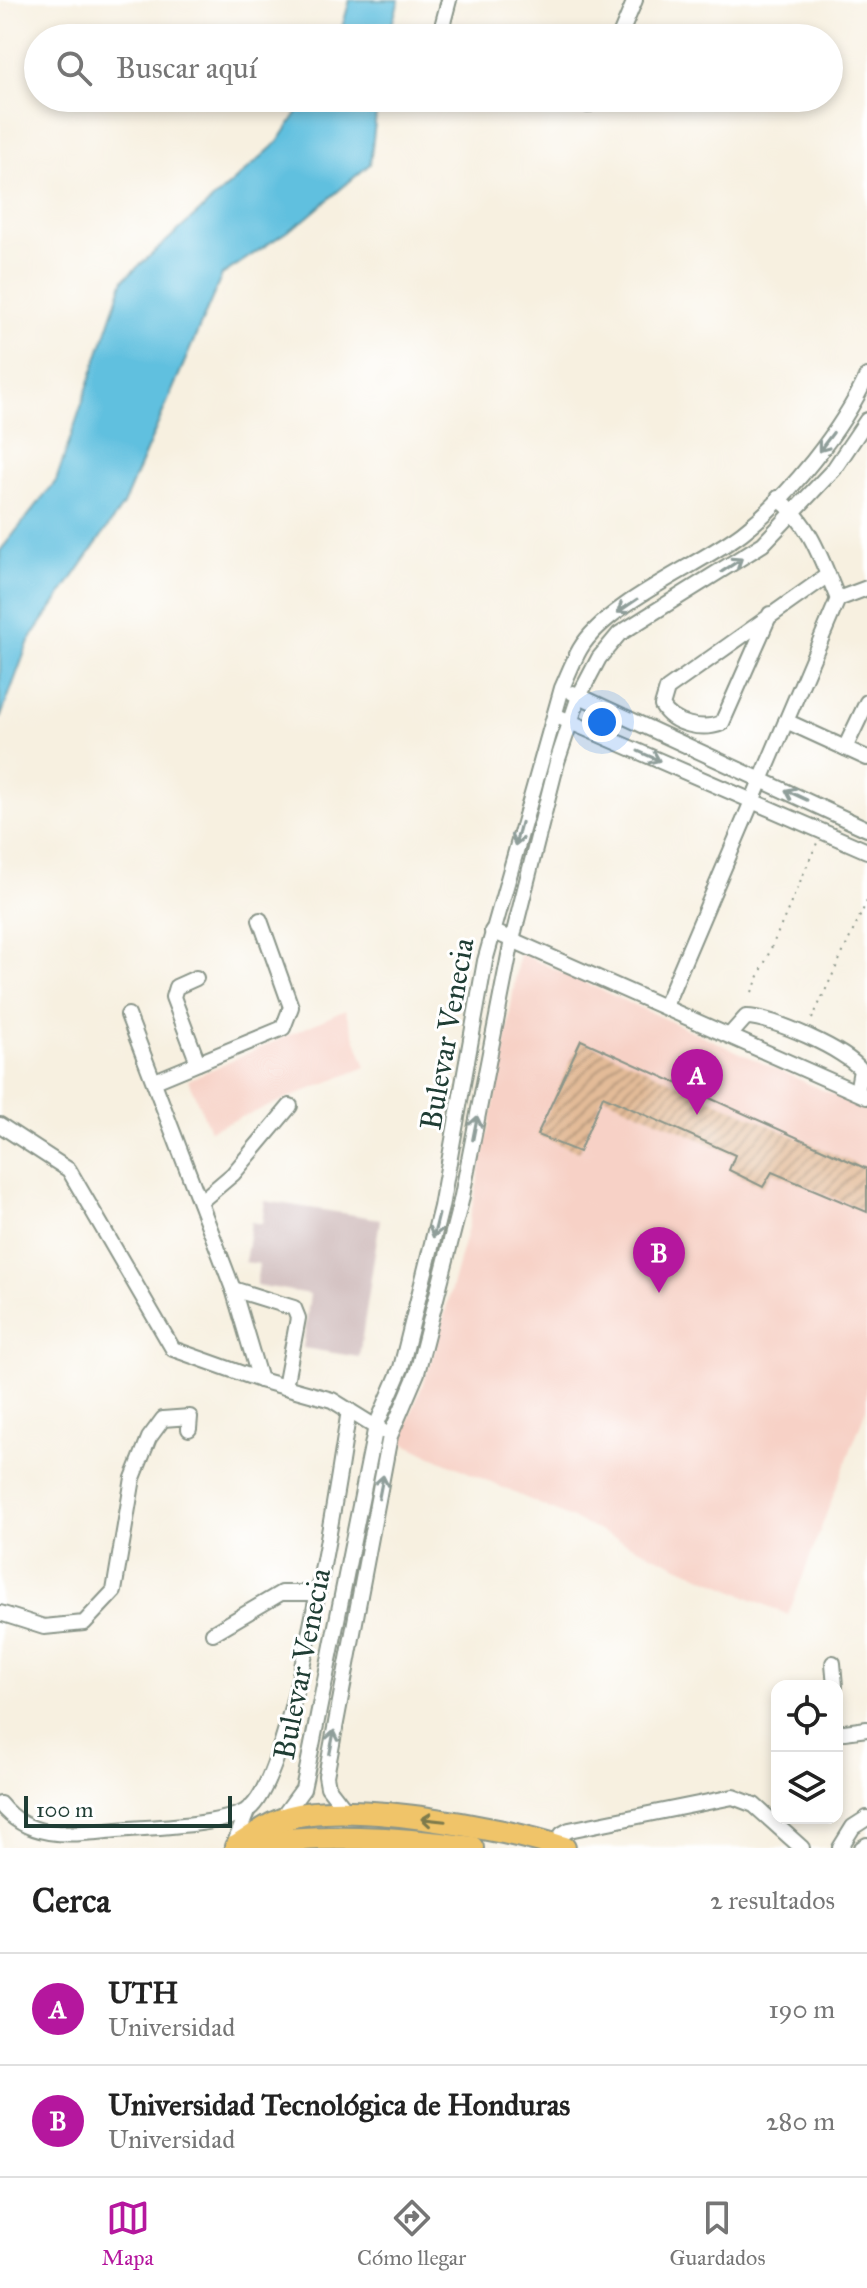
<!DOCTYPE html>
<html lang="es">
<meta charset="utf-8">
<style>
body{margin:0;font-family:"IM FELL Great Primer",serif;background:#f2f2f2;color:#222}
.controls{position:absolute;right:24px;bottom:24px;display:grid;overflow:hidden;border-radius:16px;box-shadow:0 4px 12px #0003}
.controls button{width:72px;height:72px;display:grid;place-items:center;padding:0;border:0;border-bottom:2px solid #e0e0e0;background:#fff;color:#222;font:40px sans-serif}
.scale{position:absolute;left:24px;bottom:20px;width:208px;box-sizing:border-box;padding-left:8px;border:4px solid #1f3d34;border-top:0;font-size:22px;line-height:28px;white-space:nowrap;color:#1f3d34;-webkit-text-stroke:6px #fff;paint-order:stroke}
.you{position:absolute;left:602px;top:722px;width:28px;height:28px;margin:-20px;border:6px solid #fff;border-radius:50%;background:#1a73e8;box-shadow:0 0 0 12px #1a73e833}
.badge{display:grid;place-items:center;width:52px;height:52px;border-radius:50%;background:#b5179e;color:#fff;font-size:26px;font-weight:700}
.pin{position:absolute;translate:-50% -66px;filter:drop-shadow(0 2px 4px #0008)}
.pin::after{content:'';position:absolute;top:42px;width:28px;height:24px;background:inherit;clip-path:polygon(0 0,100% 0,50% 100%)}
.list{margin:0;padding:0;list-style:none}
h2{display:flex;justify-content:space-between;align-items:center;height:104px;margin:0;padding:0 32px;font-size:34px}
h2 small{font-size:26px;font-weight:400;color:#767676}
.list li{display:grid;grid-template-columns:52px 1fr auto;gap:24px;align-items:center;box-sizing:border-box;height:112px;padding:0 32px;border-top:2px solid #e0e0e0}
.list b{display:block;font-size:30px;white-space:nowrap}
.list p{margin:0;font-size:26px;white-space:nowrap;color:#767676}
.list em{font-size:26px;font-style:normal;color:#767676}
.icon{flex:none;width:44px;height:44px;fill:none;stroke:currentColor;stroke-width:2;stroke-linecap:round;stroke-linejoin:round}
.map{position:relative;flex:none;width:867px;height:1848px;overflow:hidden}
.search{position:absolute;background:#fff;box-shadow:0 4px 12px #0003;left:24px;right:24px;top:24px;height:88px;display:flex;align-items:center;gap:20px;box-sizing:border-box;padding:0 28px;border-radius:44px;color:#767676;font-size:30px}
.sheet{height:328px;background:#fff}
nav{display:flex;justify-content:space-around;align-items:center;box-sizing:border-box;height:112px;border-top:2px solid #e0e0e0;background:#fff;font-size:22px;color:#767676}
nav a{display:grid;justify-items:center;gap:4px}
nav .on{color:#b5179e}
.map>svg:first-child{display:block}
</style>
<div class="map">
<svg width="867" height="1848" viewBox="0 0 867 1848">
<defs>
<pattern id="building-hatch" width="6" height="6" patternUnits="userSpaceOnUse" patternTransform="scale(2)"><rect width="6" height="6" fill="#e3bb98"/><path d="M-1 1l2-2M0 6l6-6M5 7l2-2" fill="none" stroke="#b7997d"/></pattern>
</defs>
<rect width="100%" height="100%" fill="#fff"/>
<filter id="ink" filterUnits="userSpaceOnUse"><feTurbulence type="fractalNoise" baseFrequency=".0125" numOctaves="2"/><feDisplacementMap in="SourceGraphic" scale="16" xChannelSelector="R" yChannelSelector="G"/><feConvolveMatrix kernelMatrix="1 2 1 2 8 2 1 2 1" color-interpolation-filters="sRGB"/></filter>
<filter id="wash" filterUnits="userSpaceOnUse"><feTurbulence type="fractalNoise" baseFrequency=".006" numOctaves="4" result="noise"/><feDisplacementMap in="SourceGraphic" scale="32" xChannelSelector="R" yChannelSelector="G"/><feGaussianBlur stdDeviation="1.8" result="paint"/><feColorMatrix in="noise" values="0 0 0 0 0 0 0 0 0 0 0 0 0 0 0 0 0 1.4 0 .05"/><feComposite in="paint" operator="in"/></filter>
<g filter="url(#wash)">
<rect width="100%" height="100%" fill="#f7f0e0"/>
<g fill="#f7d1c6">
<polygon points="519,953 867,1110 867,1407 788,1615 400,1442 432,1360 468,1227 501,1070"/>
<polygon points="345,1010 366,1067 210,1130 188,1080"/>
</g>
<polygon fill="#d2bfbf" points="265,1201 380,1219 359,1357 303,1348 310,1294 256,1285 259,1264 245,1262 251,1222 262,1224"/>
<g fill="#61c0df" stroke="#407e8a" stroke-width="2">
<polygon points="350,0 399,0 388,38 339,38"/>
<polygon points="307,98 378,98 370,164 304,220 222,275 123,505 29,641 0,719 0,551 56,481 124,279 278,142"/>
</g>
<g id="blocks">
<polygon fill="url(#building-hatch)" points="581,1040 867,1169 867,1212 772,1172 763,1187 729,1170 735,1155 603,1096 579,1152 537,1135"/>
</g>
</g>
<g filter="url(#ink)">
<use href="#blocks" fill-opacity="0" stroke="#8b968a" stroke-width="2"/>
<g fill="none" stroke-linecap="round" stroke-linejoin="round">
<g stroke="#8b968a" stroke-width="18">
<g id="minor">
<polyline points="439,38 449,0"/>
<polyline points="619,38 635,0"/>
<polyline points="588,105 591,98"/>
<path d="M778 498C811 524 822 562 838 599"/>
<path d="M770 614 722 723C703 731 673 725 662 706L667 689 828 575"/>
<polyline points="573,693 867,829"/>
<polyline points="559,717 867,851"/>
<polyline points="786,721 867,758"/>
<polyline points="845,748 867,702"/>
<polyline points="492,931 867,1097"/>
<polyline points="196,978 176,987 173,997 198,1063"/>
<polyline points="665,1006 838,599 867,588"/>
<polyline points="128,1015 233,1289 260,1380"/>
<path d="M730 1035 746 1017C772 1017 846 1050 861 1070L857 1092"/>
<polyline points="155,1081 283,1028 291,1007 260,920"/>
<polyline points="0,1125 69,1170 173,1349 260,1380 332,1400 382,1431"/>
<polyline points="200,1202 233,1174 290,1106"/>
<polyline points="233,1289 294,1308 298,1318 285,1387"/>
<polyline points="0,1613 44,1627 84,1623 114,1591 133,1478 149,1438 163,1419 190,1417 189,1429"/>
<polyline points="213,1633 281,1593 317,1593"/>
<polyline points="833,1663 835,1686"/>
<polyline points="837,1733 867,1729"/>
<path d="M0 1804C30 1842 74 1834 117 1830 148 1827 225 1826 249 1809 293 1776 339 1477 349 1410"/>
<polyline points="348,1813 328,1787 326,1776 390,1436 417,1373 461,1201 512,940 557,762 579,696 599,658 619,634 763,544 834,469 867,420"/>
<path d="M281 1819 303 1789 306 1775 376 1426 401 1368 441 1207 485 961 562 688C568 675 573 661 580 649 607 603 698 566 742 533 789 497 843 429 867 376"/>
<polyline points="556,1845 562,1834 569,1830 733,1797 754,1805 802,1848"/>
<polyline points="233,1848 248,1809"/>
<polyline points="840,1848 853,1827 867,1818"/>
<polyline points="862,1848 867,1845"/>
</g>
</g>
<g stroke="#8b968a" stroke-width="26">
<g id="highway">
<path d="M246 1845C322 1833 396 1837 472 1848"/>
<path d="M236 1847C251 1838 268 1824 284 1819 343 1798 504 1828 564 1848"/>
</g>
</g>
<g stroke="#8b968a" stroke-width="2" stroke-dasharray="2 6" stroke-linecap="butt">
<polyline points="752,992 817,843"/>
<polyline points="812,1019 867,901"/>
</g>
<use href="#minor" stroke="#fff" stroke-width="14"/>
<use href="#highway" stroke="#f0c469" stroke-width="22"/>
</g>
<defs><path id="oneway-shaft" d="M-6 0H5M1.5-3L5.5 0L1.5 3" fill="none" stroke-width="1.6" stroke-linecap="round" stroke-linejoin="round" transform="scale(2)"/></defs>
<g stroke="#8f9e9a">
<use href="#oneway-shaft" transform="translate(826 442) rotate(127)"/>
<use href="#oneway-shaft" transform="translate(732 565) rotate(-33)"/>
<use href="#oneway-shaft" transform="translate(627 606) rotate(146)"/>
<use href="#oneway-shaft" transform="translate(649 756) rotate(24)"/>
<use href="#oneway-shaft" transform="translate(796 795) rotate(-155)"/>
<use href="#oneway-shaft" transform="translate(518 834) rotate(105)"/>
<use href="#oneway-shaft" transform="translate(475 1128) rotate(-79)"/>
<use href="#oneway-shaft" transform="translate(436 1226) rotate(104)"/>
<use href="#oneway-shaft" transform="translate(381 1487) rotate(-79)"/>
<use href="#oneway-shaft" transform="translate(332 1742) rotate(-79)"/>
</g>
<use stroke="#7d7a4c" href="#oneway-shaft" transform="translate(433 1820) rotate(-174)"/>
</g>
<g text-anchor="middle" stroke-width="6" stroke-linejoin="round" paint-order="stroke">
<g font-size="30" fill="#1f3d34" stroke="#fff">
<text transform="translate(447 1034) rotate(-80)" y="10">Bulevar Venecia</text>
<text transform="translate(302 1664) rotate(-79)" y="10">Bulevar Venecia</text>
</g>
</g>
</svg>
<div class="controls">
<button><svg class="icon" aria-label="locate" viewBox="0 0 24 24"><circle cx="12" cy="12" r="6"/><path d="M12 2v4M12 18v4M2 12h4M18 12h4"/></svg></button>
<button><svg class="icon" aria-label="layers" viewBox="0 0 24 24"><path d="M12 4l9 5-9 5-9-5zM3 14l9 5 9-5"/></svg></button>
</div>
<div class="scale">100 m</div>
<div class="you"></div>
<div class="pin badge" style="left:697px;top:1115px">A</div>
<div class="pin badge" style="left:659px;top:1293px">B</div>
<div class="search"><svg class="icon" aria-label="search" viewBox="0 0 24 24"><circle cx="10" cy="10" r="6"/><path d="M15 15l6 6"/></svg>Buscar aquí</div>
</div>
<section class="sheet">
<h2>Cerca<small>2 resultados</small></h2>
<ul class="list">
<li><span class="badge">A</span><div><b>UTH</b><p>Universidad</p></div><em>190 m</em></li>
<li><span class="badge">B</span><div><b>Universidad Tecnológica de Honduras</b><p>Universidad</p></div><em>280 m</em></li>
</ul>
</section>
<nav>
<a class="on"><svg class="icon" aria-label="map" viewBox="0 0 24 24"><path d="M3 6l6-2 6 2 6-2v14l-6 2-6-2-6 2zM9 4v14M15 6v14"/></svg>Mapa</a>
<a><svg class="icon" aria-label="directions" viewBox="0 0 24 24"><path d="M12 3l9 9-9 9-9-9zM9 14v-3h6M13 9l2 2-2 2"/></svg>Cómo llegar</a>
<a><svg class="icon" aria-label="saved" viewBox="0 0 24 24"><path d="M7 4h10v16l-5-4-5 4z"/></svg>Guardados</a>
</nav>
